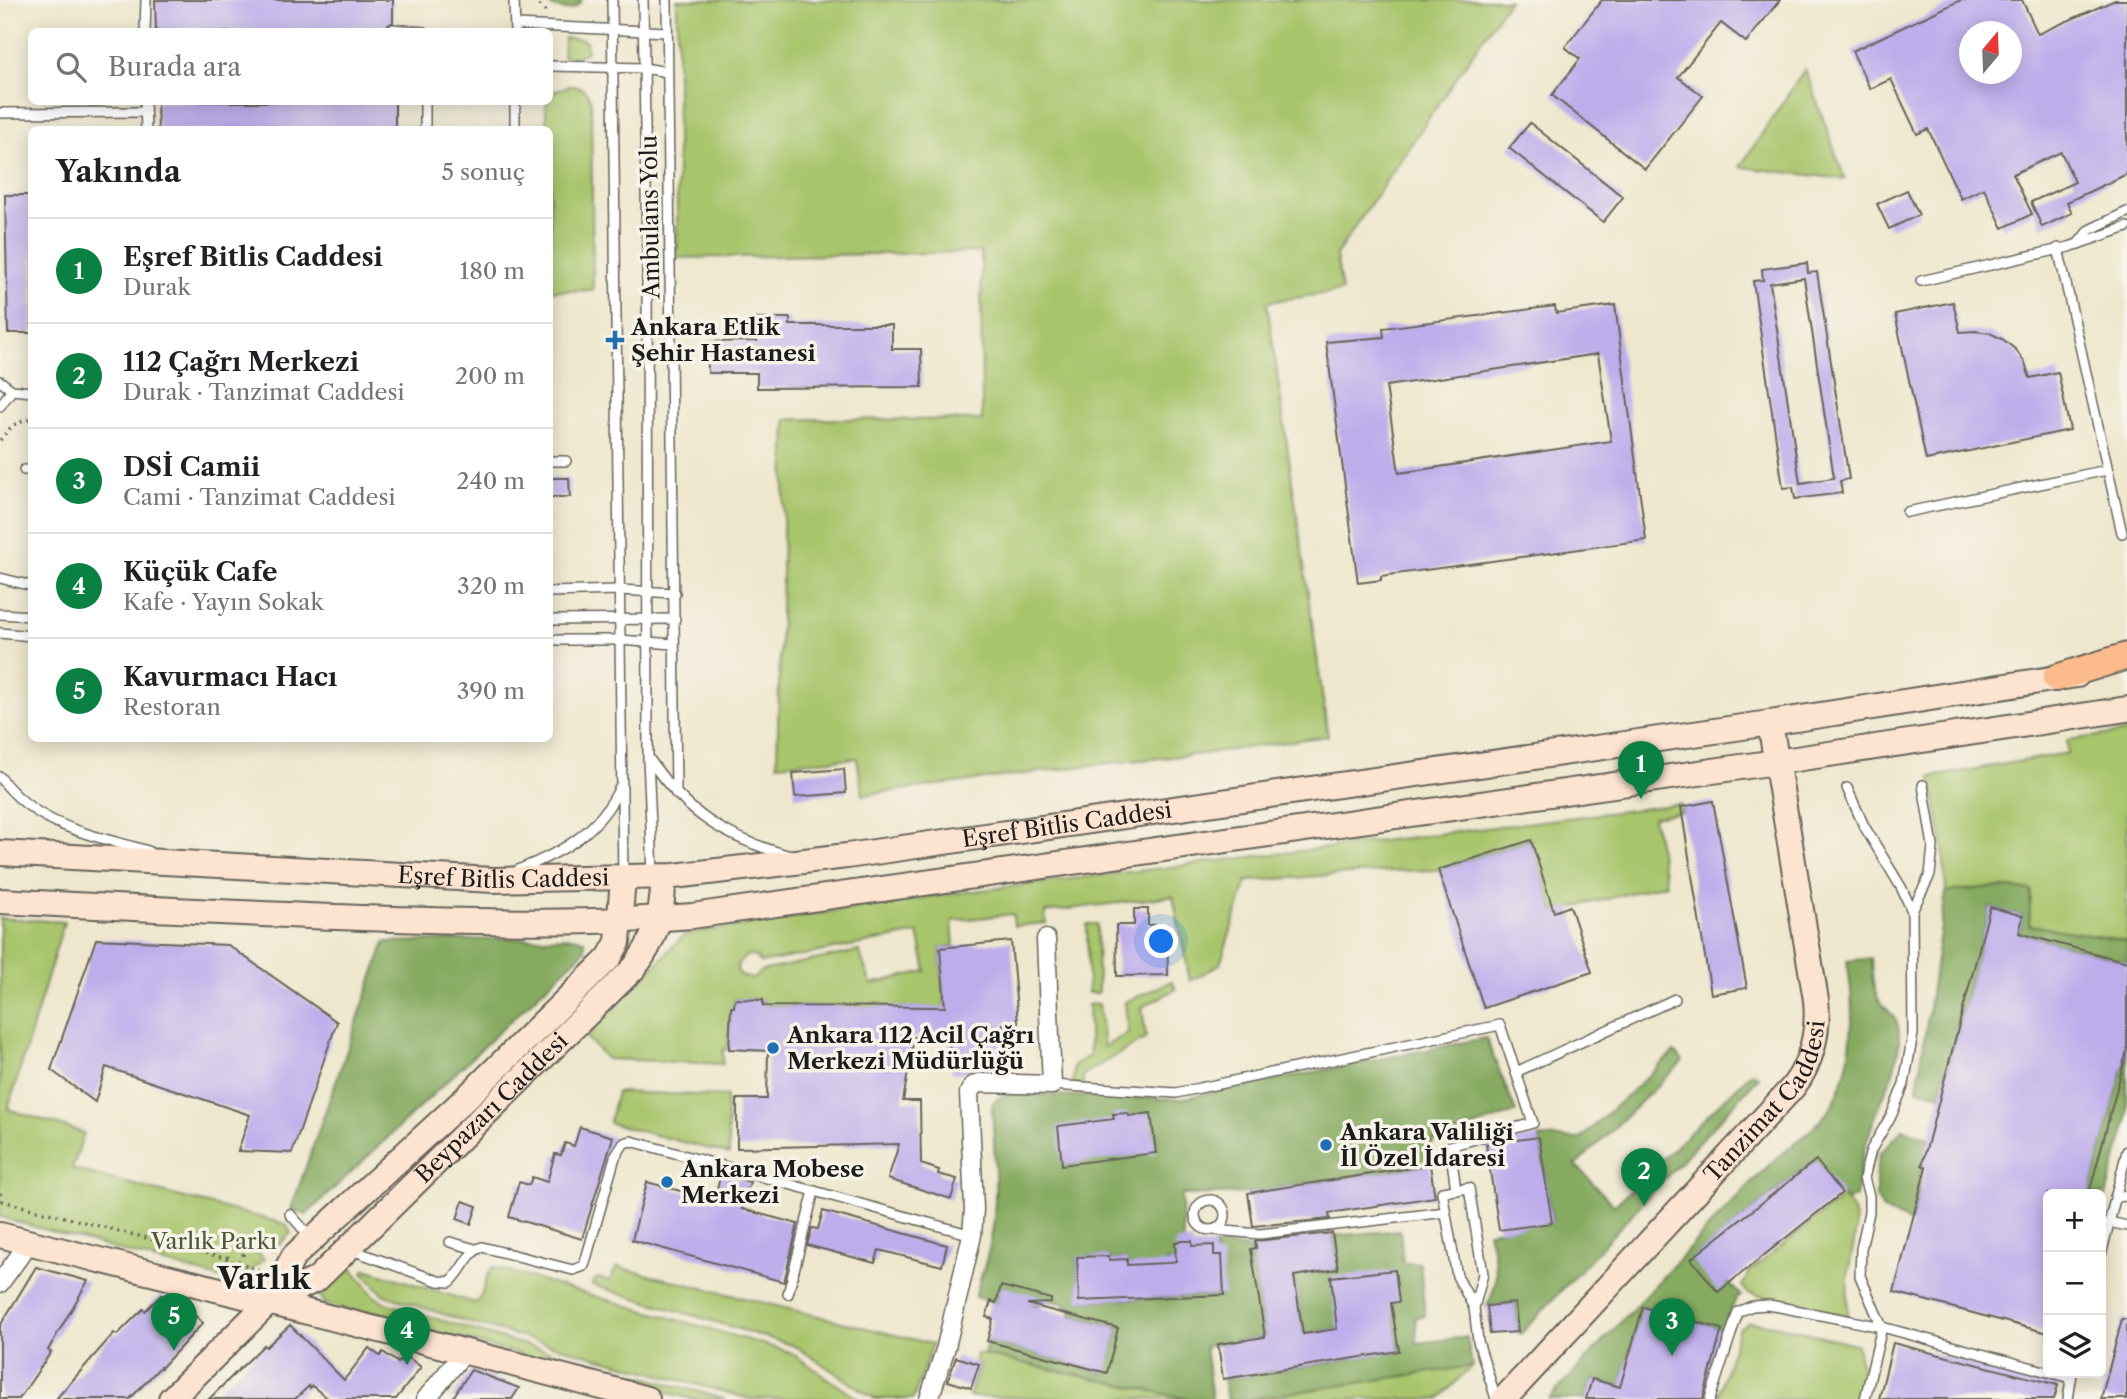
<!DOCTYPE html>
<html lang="tr">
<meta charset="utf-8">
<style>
body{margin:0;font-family:"Libre Caslon Text",serif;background:#f2f2f2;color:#202124}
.controls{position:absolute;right:21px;bottom:21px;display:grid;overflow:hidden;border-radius:10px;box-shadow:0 4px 18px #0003}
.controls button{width:63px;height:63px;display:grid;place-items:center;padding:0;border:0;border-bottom:2px solid #e0e0e0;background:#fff;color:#202124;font:35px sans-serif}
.compass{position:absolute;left:1959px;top:21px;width:63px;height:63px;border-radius:50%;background:#fff;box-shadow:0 4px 18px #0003;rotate:19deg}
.you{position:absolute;left:1162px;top:942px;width:24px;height:24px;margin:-18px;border:5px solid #fff;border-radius:50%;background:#1a73e8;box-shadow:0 0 0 10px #1a73e833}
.badge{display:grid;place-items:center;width:46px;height:46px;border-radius:50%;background:#0b8043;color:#fff;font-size:23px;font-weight:700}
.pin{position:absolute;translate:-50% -58px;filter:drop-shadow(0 2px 4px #0008)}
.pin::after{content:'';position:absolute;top:37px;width:24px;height:21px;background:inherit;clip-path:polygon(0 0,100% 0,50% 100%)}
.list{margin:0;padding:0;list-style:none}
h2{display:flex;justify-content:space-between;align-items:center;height:91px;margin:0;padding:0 28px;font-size:30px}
h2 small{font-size:23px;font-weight:400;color:#757577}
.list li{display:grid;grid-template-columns:46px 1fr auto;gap:21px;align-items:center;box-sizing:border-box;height:105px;padding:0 28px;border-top:2px solid #e0e0e0}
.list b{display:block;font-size:26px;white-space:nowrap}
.list p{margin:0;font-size:23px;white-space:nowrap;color:#757577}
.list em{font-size:23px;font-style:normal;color:#757577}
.icon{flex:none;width:38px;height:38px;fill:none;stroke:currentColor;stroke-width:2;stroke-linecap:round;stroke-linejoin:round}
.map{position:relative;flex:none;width:2127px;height:1399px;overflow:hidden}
.search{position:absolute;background:#fff;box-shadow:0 4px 18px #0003;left:28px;top:28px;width:525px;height:77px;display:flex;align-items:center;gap:18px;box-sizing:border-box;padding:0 24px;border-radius:10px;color:#757577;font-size:26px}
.panel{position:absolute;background:#fff;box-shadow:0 4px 18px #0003;left:28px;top:126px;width:525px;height:616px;border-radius:10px}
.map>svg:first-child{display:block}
</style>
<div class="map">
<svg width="2127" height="1399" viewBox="0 0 2127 1399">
<rect width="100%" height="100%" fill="#f7f3e8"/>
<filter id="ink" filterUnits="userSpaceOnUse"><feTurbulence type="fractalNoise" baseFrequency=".0143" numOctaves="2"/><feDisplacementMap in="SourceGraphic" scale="14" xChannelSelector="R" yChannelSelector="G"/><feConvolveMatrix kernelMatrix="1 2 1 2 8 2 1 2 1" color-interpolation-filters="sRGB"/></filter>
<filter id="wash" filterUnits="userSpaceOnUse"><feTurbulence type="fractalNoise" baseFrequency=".00686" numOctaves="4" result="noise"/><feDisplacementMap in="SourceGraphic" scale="28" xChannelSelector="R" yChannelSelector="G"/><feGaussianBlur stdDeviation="1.57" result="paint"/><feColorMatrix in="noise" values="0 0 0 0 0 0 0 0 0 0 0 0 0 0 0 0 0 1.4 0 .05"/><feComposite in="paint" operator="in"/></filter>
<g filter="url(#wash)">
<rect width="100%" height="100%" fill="#eee7cd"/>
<g fill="#a8c56c" stroke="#627044" stroke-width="2" fill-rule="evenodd">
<polygon points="677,0 1509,0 1336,255 1342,291 1267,302 1328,736 1202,754 1109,763 863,795 857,758 777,764 786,419 982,420 981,252 677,258"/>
<polygon points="564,38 582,39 586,42 587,52 575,57 563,57"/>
<polygon points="1805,69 1845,179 1740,167"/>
<path d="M569 86C581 85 587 90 591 101L593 290 550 291V130L546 129V105L552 92Z"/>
<polygon points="2127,732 2127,941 2029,925 2031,890 1994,887 1946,892 1943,847 1931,777 2068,753 2067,740"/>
<path d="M1680 804 1682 812 1653 817 1666 884 1554 912 1530 840 1438 870 1395 871 1247 881 1220 964 1190 981 1173 896 1045 912 1046 923 1014 926 1013 914 952 921 954 946 940 948 945 1008 763 1006V1000L735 999 734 1007 731 1008 729 1049 723 1050V1064L607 1059 586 1037 685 934 934 896ZM918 933 926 971 871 984 859 951 761 971 753 979 741 976 737 969 739 962 748 955 756 957 761 963Z"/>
<polygon points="0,918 64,922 8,1109 84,1133 72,1169 286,1224 291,1233 274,1250 262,1237 252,1246 264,1259 236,1283 0,1217"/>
<polygon points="1087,924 1097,924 1098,993 1088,993"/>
<polygon points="1172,981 1176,989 1142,1007 1146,1038 1083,1075 1083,1085 1073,1084 1074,1065 1090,1055 1088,1005 1099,1004 1104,1047 1128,1033 1125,1002"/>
<polygon points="617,1092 726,1096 729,1154 609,1123"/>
<path d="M1843 1197C1867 1221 1850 1248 1848 1277 1847 1290 1848 1303 1848 1316L1748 1293 1742 1286 1750 1271Z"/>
<path d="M349 1266C363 1277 368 1296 386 1303L493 1336 725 1399H693L325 1304 321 1297 322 1290Z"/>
<path d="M493 1267 790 1352 858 1399H750L474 1324 384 1295 363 1272 365 1269 475 1303C486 1295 483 1277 493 1267Z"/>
<polygon points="617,1267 932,1344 913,1399 875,1399 795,1346 592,1285 595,1280 599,1278 609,1281"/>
<polygon points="1749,1322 1774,1325 1856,1344 1864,1375 1859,1399 1717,1399 1739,1328"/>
<polygon points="977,1354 984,1355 1189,1399 969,1397 979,1364 974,1363"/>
<polygon points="1472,1366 1439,1399 1247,1399"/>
</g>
<g fill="#86aa60" stroke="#51633e" stroke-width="2">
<path d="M543 0H582C572 16 555 10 543 0Z"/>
<polygon points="1994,887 2031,890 2029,925 2127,941 2127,962 2019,933 2023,916 1990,907 1940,1095 1917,1089 1946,892"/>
<polygon points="575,937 585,941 585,950 306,1215 291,1209 385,942"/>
<path d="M1871 958C1872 971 1872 989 1879 1000 1888 1014 1899 1014 1899 1036 1900 1068 1881 1098 1871 1128 1863 1150 1858 1173 1856 1196L1846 1201 1815 1160 1692 1259 1729 1283 1741 1296 1736 1299 1722 1329 1643 1307 1620 1387 1592 1379 1586 1399H1549C1621 1323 1691 1244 1765 1169 1785 1149 1821 1127 1834 1102 1855 1060 1855 1007 1847 961Z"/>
<path d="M1486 1038 1516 1112 1432 1142 1430 1165 1248 1193 1182 1195 1183 1241 1176 1261 1167 1262V1267L1127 1265 1126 1259 1109 1260V1256L1077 1258 1080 1301 1223 1295 1214 1245 1251 1249 1265 1337 1205 1346 1212 1399H1189L984 1355 987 1341 1106 1373 1118 1328 1071 1315 1073 1306 1042 1298 1040 1306 1029 1303 1001 1286 996 1303 975 1297C980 1280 986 1263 990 1245 999 1202 994 1149 992 1105 998 1095 1006 1095 1016 1094L1179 1099Z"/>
<polygon points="2127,1050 2127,1121 2101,1214 2101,1194 2089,1194"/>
<path d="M1674 1052 1683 1061 1576 1165 1614 1206 1752 1072 1759 1077 1521 1334 1518 1332 1515 1303 1487 1306C1502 1278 1495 1260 1488 1231L1552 1222 1539 1137 1580 1139Z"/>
<path d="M1903 1129 1929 1138C1921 1166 1919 1195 1911 1223L1884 1210 1876 1198V1178L1880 1153Z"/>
<polygon points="1400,1230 1403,1263 1420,1263 1425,1316 1416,1317 1417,1343 1467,1337 1472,1366 1247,1399 1227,1399 1223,1379 1399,1351 1393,1320 1303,1334 1294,1276 1338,1269 1333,1236"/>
</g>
<g id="blocks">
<g fill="#bdadeb" fill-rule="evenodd">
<polygon points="155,0 393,0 393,22 387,26 387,32 156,32"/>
<polygon points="1602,0 1780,0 1746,42 1721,23 1678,77 1703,96 1645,169 1552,95 1580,59 1565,47"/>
<path d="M1961 0H2022L2038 34 2115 0H2127V174L2067 202 2072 213 2042 227 2031 202 2075 182 2061 152 2013 174 2032 214 2003 228 1984 188 1961 199 1928 129 1917 134 1891 79 1870 89 1852 51ZM1970 32H2012V74H1970Z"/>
<polygon points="157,102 395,102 395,130 158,130"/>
<polygon points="1530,123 1623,197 1603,222 1509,148"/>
<polygon points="1907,190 1919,215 1889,229 1877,204"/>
<polygon points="5,195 32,195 32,333 8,333"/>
<path d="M1807 263 1808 273 1817 272 1849 479 1840 481 1842 493 1795 499 1793 487 1783 488 1753 281 1763 280 1762 269ZM1804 278 1834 478 1800 483 1770 283Z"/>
<polygon points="1953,302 1960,332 1975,331 1990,333 2004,340 2016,350 2025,363 2030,378 2058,372 2070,430 1926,460 1895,314"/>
<path d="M1615 305 1646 540 1381 576V580L1358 583 1326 342 1384 337 1383 328 1555 306 1556 313ZM1598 354 1611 441 1399 473 1386 386Z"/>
<polygon points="756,318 790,318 790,325 892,325 892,349 921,349 922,387 757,388 757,373 708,373 707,342 757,341"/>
<polygon points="550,478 569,478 570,497 550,497"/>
<polygon points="844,769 846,793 795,797 793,773"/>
<polygon points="1713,801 1747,988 1711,994 1681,807"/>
<polygon points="1531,840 1554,912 1570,906 1592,972 1484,1008 1438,870"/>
<polygon points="1990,907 2023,916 2019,933 2127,962 2127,1050 2089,1194 2048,1194 2048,1333 1894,1292 1926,1167 1922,1165"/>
<polygon points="1134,909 1148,909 1148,925 1167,925 1168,975 1117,976 1116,925 1134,925"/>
<polygon points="96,939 228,945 337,1022 292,1153 238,1151 250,1115 106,1067 95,1102 51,1070"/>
<polygon points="1011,941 1018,1023 1003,1024 1008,1068 952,1073 948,1036 914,1037 903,1101 920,1101 921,1164 939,1170 938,1174 957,1179 951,1199 888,1179 899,1144 737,1148 737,1099 767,1099 768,1051 729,1049 731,1007 734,1007 735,999 763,1000 763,1006 945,1007 940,948"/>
<polygon points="1128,1113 1129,1116 1151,1113 1156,1153 1062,1165 1058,1126 1114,1119 1113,1114"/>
<polygon points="580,1127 613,1137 582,1239 509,1217 519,1182 529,1185 532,1177 547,1182 555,1154 561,1155 565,1143 574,1146"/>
<polygon points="1539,1137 1552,1223 1499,1230 1486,1144"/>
<polygon points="1816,1160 1842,1193 1718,1292 1691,1259"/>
<polygon points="1430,1165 1435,1197 1329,1213 1330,1219 1253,1226 1248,1193"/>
<polygon points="721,1174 750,1182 742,1209 798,1224 784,1282 632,1240 647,1182 714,1200"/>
<polygon points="463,1201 477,1206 471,1224 457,1219"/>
<polygon points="823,1211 947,1245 942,1266 879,1250 875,1263 807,1245 812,1228 818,1229"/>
<polygon points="1332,1233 1338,1269 1294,1276 1303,1334 1337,1329 1331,1277 1395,1270 1399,1302 1391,1303 1399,1351 1223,1379 1218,1344 1265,1337 1251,1249 1256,1248 1255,1241"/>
<polygon points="1183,1241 1192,1241 1192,1246 1214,1245 1214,1255 1222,1255 1224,1295 1079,1301 1077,1257 1109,1256 1109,1260 1127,1259 1127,1265 1167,1263 1176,1261 1175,1242"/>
<polygon points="36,1267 88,1281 48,1350 51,1352 19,1399 0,1399 0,1326"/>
<polygon points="1001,1286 1051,1299 1051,1303 1027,1304 1118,1328 1107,1373 987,1341 993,1319 986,1317 991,1301 996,1303"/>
<polygon points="161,1295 176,1310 183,1304 203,1323 161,1368 160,1367 130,1399 56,1399 114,1333 117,1335 143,1309 145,1311"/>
<polygon points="1515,1303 1518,1332 1490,1334 1487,1306"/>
<polygon points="1643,1307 1722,1329 1703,1399 1586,1399 1592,1379 1620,1387"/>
<polygon points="2122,1319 2127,1319 2127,1399 2101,1399"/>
<polygon points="290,1325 344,1380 369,1348 380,1356 383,1352 398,1363 405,1355 421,1367 396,1399 329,1399 312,1386 310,1388 309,1386 295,1399 209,1399 264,1345 266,1347"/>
<polygon points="1893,1343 2058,1385 2054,1399 1879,1399"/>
<polygon points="956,1357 979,1364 971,1388 948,1381"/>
<polygon points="471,1370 519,1388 512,1399 452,1399"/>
</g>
</g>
</g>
<g filter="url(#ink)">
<use href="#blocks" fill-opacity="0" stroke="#66635a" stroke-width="2"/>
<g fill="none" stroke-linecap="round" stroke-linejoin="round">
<g stroke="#66635a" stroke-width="12">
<g id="lane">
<polyline points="514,0 515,32"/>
<polyline points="612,0 623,877"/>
<polyline points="643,0 647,253 648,758 653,873"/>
<polyline points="667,0 676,794"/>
<polyline points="515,25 667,32"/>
<polyline points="393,29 424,32"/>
<polyline points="145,32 146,0"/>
<polyline points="550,66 644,68 667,72"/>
<polyline points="145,102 146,130"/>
<polyline points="425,102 425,130"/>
<polyline points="515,102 515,130"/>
<polyline points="0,113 145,112"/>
<polyline points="2078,244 2089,230 2127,212"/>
<polyline points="2058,248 2122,533"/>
<polyline points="1921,281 2069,247 2127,227"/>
<polyline points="0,381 12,390 32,392"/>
<polyline points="0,406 12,390"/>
<polyline points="550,461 566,461"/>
<polyline points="24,470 32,470"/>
<polyline points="1907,512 2107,470"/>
<polyline points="0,578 32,586"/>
<polyline points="550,592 618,590 675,593"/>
<polyline points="0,614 32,616"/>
<polyline points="550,620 675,619"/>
<polyline points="0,633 32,636"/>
<polyline points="550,640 619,640 674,644"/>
<path d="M650 760C687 814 724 837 787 855"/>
<path d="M0 777C38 828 91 834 148 851"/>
<polyline points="1847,788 1864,826 1901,887 1912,911 1913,1034 1904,1084 1892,1114 1871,1150 1864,1178 1869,1196 1869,1212 1861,1249 1860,1276 1882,1327 1865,1399"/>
<path d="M518 870C563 852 599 832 620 787"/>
<polyline points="1912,911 1930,875 1933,846 1923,785"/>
<polyline points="1516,1072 1675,999"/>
<polyline points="1052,1085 1176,1093 1500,1025 1533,1123 1450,1146 1456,1190"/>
<polyline points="814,1191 972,1235"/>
<polyline points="2115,1197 2127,1196"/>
<circle cx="1210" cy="1215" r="15"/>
<polyline points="290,1214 311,1238"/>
<polyline points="2109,1222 2127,1226"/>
<polyline points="1214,1230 1260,1234 1446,1212"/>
<polyline points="450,1242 475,1249"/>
<path d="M352 1250 438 1281 450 1282C462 1272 467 1252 482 1247L573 1270 584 1266 615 1157 624 1143 631 1141 814 1191 788 1294"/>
<polyline points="2101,1255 2127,1151"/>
<polyline points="1474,1308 1457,1276 1442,1192 1469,1188 1483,1274 1474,1308 1478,1341 1496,1399"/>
<polyline points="2053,1373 2071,1378"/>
<polyline points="1710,1399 1738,1312 1752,1306 1769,1305 1882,1327 2048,1372"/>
<polyline points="2068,1399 2072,1373"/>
</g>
</g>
<g stroke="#66635a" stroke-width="21">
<g id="street">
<polyline points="0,1283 29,1243"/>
<polyline points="426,1399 466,1350"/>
<polyline points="929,1399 946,1347 972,1235 974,1209 969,1093 973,1086 979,1083 1052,1085 1046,939"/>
</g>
</g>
<g stroke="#66635a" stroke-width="28">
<g id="secondary">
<path id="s1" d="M0 853 493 880 674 876 847 856 1770 723 2077 675"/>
<path d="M0 901C131 908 262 915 394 919 493 922 593 924 692 916L1776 762 2127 709"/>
<path d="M0 1235C216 1290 432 1341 647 1399"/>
<path id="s2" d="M268 1303 317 1279 634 968C655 941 664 911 663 877"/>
<polyline points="171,1399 268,1303 294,1256 466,1098 609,958 618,942 623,878"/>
<path id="s3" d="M1504 1399 1793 1087C1812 1063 1819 1030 1816 1000L1770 723"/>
</g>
</g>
<g stroke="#66635a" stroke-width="30">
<polyline id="primary" points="2056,678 2127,656"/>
</g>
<g stroke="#66635a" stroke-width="3.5" stroke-dasharray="2 5" stroke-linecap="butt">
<polyline points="534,0 547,13"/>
<polyline points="0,440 13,425 32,418"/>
<polyline points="0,1193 2,1198 0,1206"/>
<polyline points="2,1201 228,1259"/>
<circle cx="235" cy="1254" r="8"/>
<polyline points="238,1262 262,1272"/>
</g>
<use href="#lane" stroke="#fff" stroke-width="9"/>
<use href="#street" stroke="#fff" stroke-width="18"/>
<use href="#secondary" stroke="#fde4d1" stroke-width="24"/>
<use href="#primary" stroke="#fbbb8c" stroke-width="26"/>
</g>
</g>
<g fill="#1f6fb2" stroke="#f7f3e8" stroke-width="2.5">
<path d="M611.5 329.5h7v7h7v7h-7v7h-7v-7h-7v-7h7z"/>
<circle cx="773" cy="1048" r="7"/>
<circle cx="1326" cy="1145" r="7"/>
<circle cx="667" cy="1182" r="7"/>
</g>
<g text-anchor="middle" stroke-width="7" stroke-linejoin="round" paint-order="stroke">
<g font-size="23" fill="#1c1c1c" stroke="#f7f3e8">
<text transform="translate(650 217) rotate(-91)" y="8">Ambulans Yolu</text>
<text dy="8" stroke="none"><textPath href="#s1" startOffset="1071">Eşref Bitlis Caddesi</textPath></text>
<text dy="8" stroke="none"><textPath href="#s1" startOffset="504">Eşref Bitlis Caddesi</textPath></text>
<text dy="8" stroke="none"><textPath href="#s3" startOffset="399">Tanzimat Caddesi</textPath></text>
<text dy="8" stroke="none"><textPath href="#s2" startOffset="299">Beypazarı Caddesi</textPath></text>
</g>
<g font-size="23" font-weight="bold" fill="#1c1c1c" stroke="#f7f3e8" text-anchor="start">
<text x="631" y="335">Ankara Etlik<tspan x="631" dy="26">Şehir Hastanesi</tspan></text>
<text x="787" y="1043">Ankara 112 Acil Çağrı<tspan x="787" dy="26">Merkezi Müdürlüğü</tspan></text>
<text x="1340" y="1140">Ankara Valiliği<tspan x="1340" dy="26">İl Özel İdaresi</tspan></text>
<text x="681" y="1177">Ankara Mobese<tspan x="681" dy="26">Merkezi</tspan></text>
</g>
<g font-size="23" fill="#4d5738" stroke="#f7f3e8">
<text x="214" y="1249">Varlık Parkı</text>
</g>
<g font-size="30" font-weight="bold" fill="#1c1c1c" stroke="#f7f3e8">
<text x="264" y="1289">Varlık</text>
</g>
</g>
</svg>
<div class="controls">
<button>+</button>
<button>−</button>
<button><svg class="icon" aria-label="layers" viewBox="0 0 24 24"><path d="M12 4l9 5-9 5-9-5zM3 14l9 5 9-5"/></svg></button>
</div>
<svg class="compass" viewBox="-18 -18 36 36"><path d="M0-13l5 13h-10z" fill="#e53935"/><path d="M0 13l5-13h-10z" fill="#757577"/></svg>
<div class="you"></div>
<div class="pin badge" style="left:1641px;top:799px">1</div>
<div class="pin badge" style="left:1644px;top:1206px">2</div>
<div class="pin badge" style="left:1672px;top:1356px">3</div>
<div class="pin badge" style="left:407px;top:1365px">4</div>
<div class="pin badge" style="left:174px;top:1351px">5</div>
<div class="search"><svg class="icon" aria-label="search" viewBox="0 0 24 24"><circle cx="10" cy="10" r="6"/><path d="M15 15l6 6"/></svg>Burada ara</div>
<section class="panel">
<h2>Yakında<small>5 sonuç</small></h2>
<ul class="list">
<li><span class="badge">1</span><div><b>Eşref Bitlis Caddesi</b><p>Durak</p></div><em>180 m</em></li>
<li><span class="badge">2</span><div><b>112 Çağrı Merkezi</b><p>Durak · Tanzimat Caddesi</p></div><em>200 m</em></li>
<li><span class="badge">3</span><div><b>DSİ Camii</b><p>Cami · Tanzimat Caddesi</p></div><em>240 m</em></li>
<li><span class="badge">4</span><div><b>Küçük Cafe</b><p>Kafe · Yayın Sokak</p></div><em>320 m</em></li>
<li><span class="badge">5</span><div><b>Kavurmacı Hacı</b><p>Restoran</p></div><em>390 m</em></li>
</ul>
</section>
</div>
